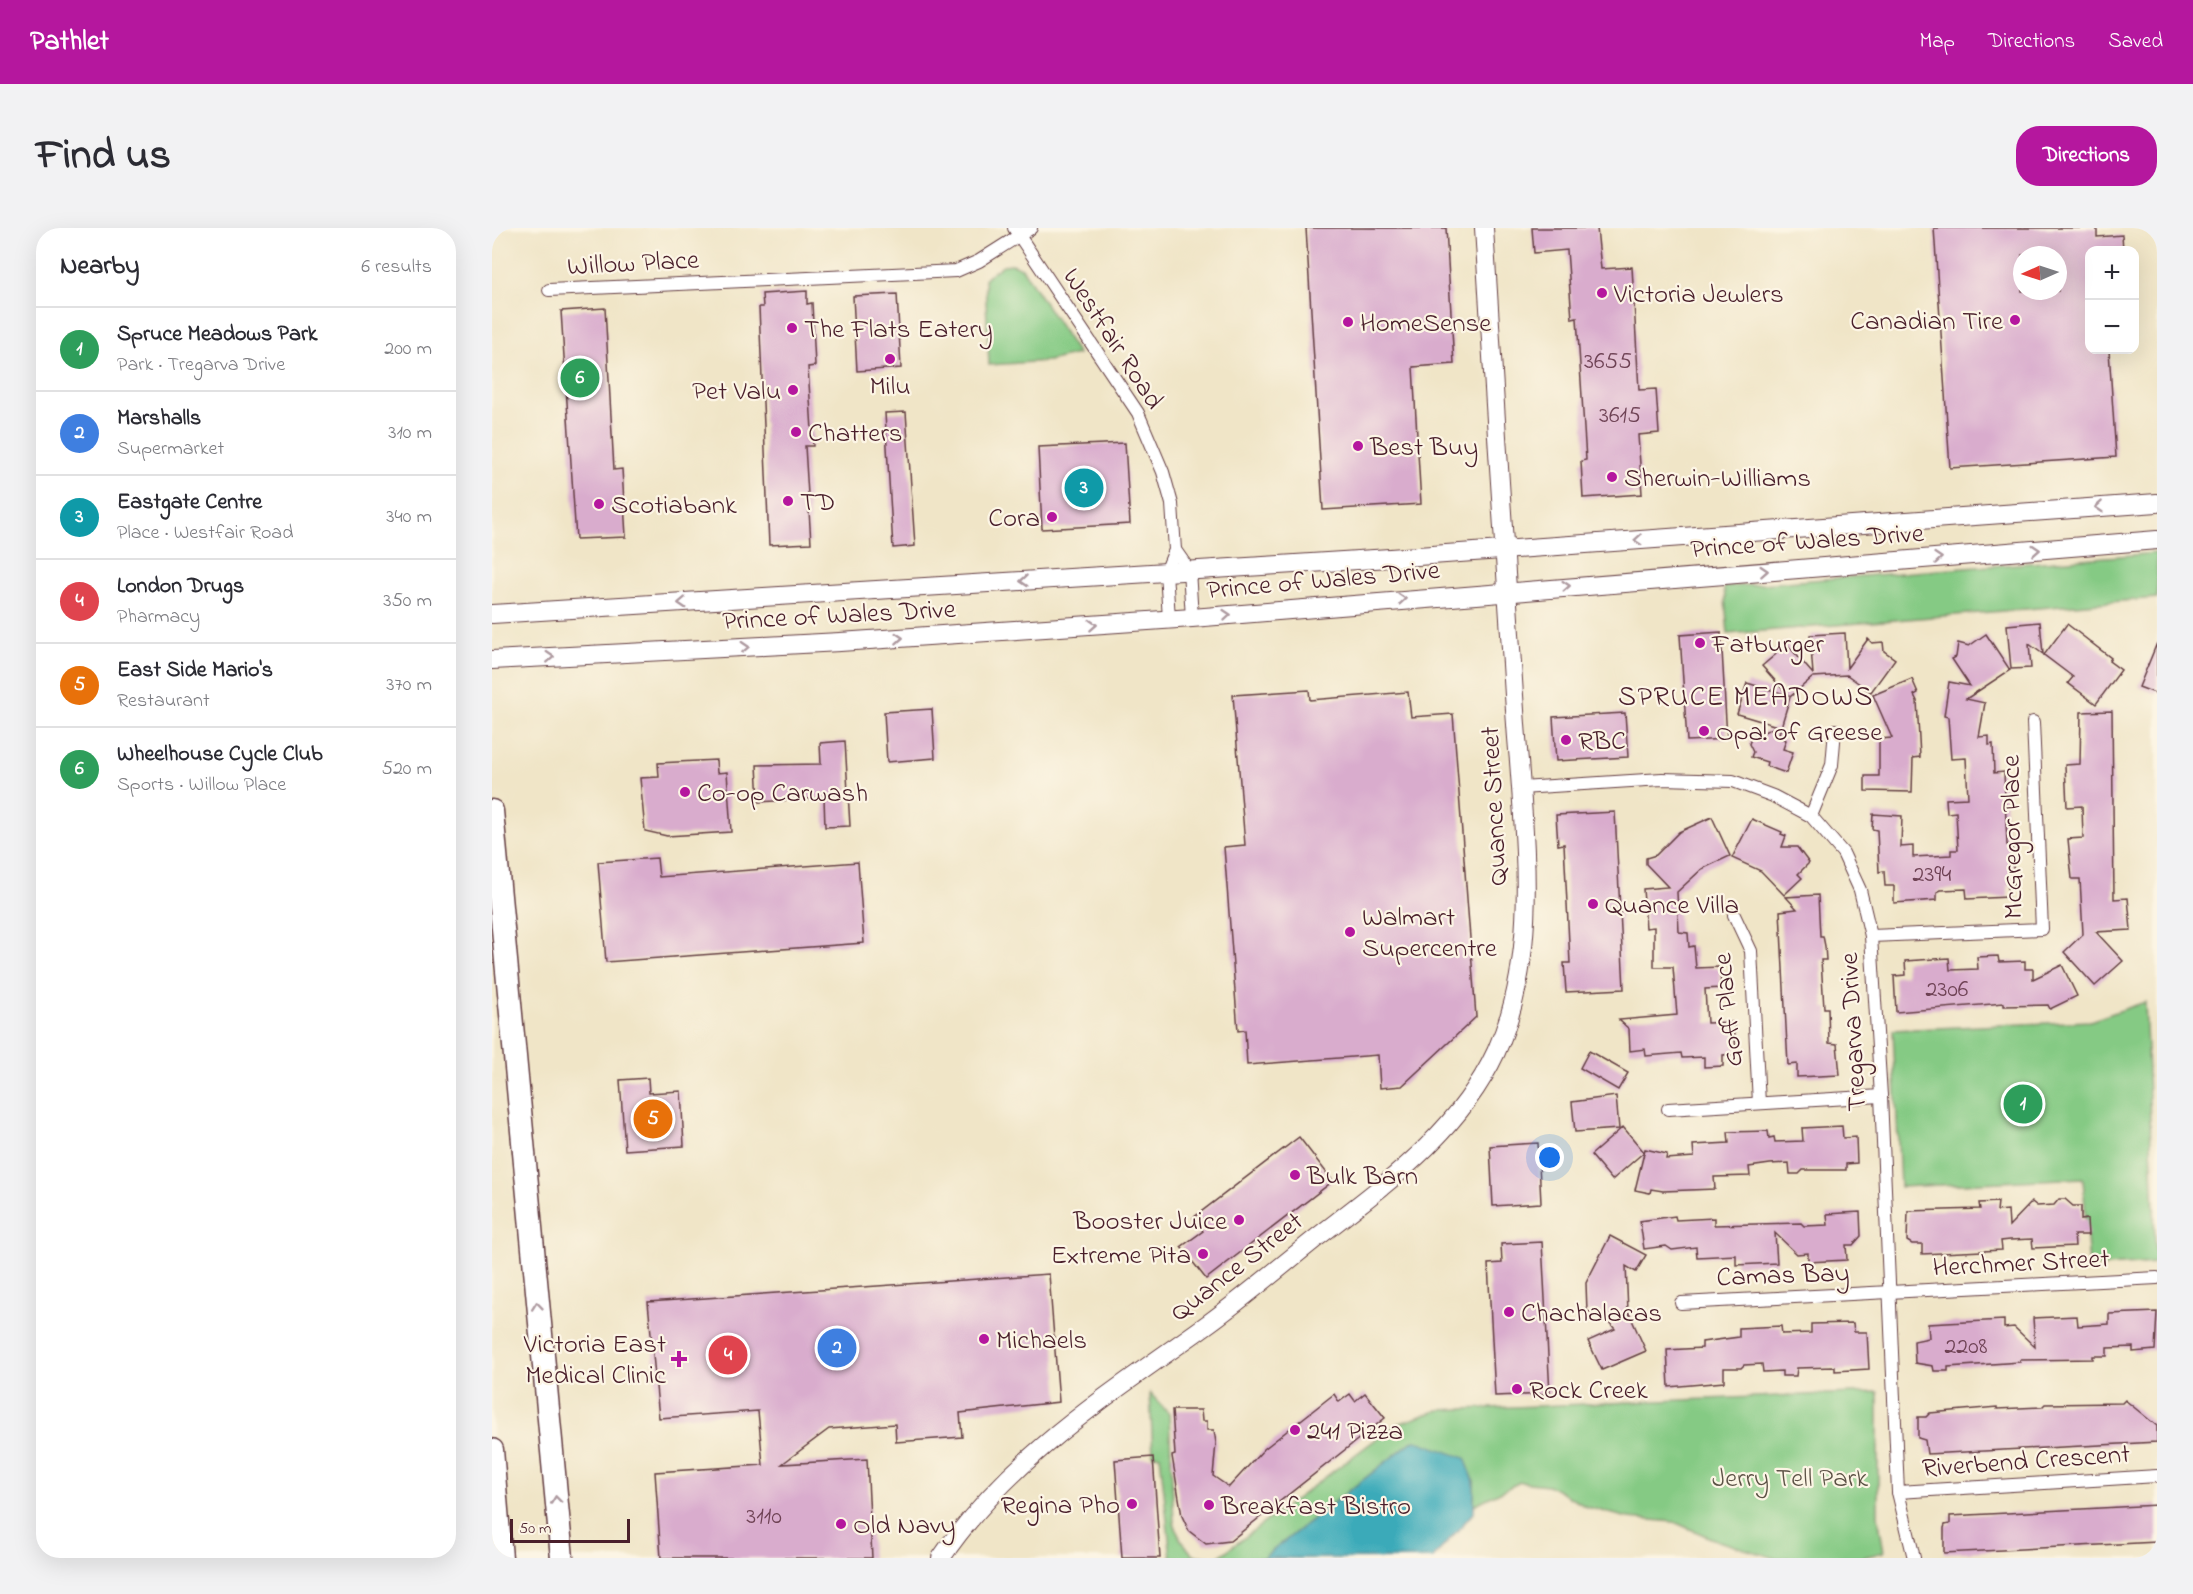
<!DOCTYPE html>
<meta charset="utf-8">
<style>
body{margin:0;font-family:"Indie Flower",sans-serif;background:#f2f2f3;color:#2b2b33}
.controls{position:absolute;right:18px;top:18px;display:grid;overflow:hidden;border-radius:12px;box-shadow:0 6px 24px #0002}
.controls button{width:54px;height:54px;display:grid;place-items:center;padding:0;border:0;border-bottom:2px solid #e1e1e2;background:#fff;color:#2b2b33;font:30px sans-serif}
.compass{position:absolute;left:1521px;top:18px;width:54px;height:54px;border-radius:50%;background:#fff;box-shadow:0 6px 24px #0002;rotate:267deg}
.scale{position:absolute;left:18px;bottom:15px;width:120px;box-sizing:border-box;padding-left:6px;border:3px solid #4a1f2b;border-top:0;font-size:16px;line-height:21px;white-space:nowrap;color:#4a1f2b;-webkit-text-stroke:4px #fcf5e5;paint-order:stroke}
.you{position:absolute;left:1058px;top:930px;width:21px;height:21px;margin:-15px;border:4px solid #fff;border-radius:50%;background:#1a73e8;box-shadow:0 0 0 9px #1a73e833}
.badge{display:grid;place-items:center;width:39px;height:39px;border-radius:50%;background:#b5179e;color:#fff;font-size:20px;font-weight:700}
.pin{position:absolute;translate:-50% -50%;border:3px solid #fff;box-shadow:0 2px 6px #0006}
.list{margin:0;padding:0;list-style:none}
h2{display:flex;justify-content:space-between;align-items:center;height:78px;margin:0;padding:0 24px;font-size:26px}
h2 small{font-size:20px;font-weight:400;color:#7c7c81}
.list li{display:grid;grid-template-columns:39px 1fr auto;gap:18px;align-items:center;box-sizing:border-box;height:84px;padding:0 24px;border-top:2px solid #e1e1e2}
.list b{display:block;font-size:22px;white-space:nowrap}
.list p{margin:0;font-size:20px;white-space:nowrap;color:#7c7c81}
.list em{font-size:20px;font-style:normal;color:#7c7c81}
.map{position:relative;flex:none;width:1665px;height:1330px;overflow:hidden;border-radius:24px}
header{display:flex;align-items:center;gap:36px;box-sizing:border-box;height:84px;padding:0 30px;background:#b5179e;color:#fff}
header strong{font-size:28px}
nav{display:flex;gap:33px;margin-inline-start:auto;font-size:21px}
.intro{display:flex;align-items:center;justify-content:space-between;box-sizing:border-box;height:144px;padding:0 36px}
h1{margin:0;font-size:42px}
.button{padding:15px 27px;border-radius:24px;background:#b5179e;color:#fff;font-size:21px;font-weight:700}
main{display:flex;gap:36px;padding:0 36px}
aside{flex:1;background:#fff;border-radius:24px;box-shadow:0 6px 24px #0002}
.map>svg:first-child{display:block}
</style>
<header>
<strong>Pathlet</strong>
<nav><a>Map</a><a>Directions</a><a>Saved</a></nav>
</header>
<div class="intro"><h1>Find us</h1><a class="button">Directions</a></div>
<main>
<aside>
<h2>Nearby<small>6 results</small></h2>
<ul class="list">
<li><span class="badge" style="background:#2e9e5b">1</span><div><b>Spruce Meadows Park</b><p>Park · Tregarva Drive</p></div><em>200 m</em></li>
<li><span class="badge" style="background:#3f7fe0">2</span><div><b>Marshalls</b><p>Supermarket</p></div><em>310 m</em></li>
<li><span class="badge" style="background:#0f9aa8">3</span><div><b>Eastgate Centre</b><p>Place · Westfair Road</p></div><em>340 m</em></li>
<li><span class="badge" style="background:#e0444e">4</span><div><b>London Drugs</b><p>Pharmacy</p></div><em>350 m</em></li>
<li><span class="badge" style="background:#e8710a">5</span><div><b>East Side Mario's</b><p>Restaurant</p></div><em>370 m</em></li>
<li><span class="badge" style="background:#2e9e5b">6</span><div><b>Wheelhouse Cycle Club</b><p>Sports · Willow Place</p></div><em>520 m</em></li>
</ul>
</aside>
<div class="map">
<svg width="1665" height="1330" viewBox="0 0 1665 1330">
<rect width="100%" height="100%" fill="#fcf5e5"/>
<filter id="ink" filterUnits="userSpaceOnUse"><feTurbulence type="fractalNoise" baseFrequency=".0167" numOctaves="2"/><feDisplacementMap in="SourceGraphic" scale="12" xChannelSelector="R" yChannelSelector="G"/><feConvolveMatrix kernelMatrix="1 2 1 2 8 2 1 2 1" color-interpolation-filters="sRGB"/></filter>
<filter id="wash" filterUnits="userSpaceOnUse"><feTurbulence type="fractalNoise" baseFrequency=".008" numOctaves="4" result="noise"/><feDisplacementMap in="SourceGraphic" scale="24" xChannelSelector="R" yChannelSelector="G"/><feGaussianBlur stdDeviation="1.35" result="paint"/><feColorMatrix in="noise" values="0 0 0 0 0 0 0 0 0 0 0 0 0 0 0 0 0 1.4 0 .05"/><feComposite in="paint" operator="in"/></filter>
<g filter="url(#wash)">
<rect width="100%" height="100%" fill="#f0e5c7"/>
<g fill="#85ca84" stroke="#687458" stroke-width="1.5">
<polygon points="520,36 530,40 586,126 556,133 497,137 493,50 511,37"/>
<polygon points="1665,325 1665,370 1236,406 1232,359"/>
<polygon points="1653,774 1664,1035 1597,1039 1591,950 1408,959 1401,802 1598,793"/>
<polygon points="1386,1164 1386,1288 1392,1324 1368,1330 1283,1330 1226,1313 1182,1294 1136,1290 1095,1279 1056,1257 1028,1254 982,1277 982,1253 922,1212 771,1330 725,1330 903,1197 947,1182"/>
<polygon points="658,1165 677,1186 682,1295 689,1312 701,1327 720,1330 679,1330 668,1227 661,1227"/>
</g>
<polygon fill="#3baab9" stroke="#426472" stroke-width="1.5" points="922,1212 973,1230 982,1253 982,1284 941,1330 771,1330"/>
<g id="blocks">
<g fill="#d9accd" fill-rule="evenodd">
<polygon points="814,0 954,0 962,136 921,139 929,276 831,282"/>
<polygon points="1040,0 1105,0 1109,41 1140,39 1147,162 1164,161 1167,205 1146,207 1150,266 1091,270 1089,233 1094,232 1085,90 1080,91 1075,22 1042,25"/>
<path d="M1442 0H1605V9L1630 7 1631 22H1598V122H1617L1624 229 1458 240ZM1530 27H1566V63H1530Z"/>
<polygon points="315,63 315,76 320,75 323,138 316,139 321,218 313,218 319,315 277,317 267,79 271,79 270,66"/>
<polygon points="405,66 409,140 365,143 361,68"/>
<polygon points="113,80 122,242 130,241 134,309 84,311 69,83"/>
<polygon points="414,184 423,318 401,320 393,185"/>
<polygon points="633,215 638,296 550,301 546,219"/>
<polygon points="1548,394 1551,426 1537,416 1539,440 1519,441 1515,397"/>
<polygon points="1575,396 1619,430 1617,433 1629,442 1604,476 1576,455 1581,449 1552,427"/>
<polygon points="1229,404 1235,511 1195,513 1188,407"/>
<polygon points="1353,405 1355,440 1376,411 1380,415 1391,414 1392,423 1403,431 1379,464 1355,447 1321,449 1298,469 1286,509 1294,512 1291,521 1301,524 1294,545 1274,538 1275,534 1259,529 1261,524 1257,516 1259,510 1285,498 1245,486 1255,455 1296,467 1270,438 1284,426 1282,423 1293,414 1321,446 1318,407"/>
<polygon points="1494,406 1518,442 1474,471 1493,475 1487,509 1497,508 1497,517 1501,516 1502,545 1512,544 1515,617 1520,617 1522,657 1516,657 1516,669 1475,671 1474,661 1449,662 1445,664 1445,672 1402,675 1402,658 1393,658 1392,643 1387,644 1385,602 1380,601 1381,586 1410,588 1409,619 1421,618 1421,629 1459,627 1459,622 1466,622 1464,584 1455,585 1454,571 1476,570 1474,530 1459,531 1456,489 1452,488 1457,454 1478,458 1460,431 1464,429 1466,415 1477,418"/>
<polygon points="1665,415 1665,466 1647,459"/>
<polygon points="1420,451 1426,465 1422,467 1425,473 1428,529 1421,530 1420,564 1373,563 1373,548 1387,548 1387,511 1400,510 1381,467"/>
<polygon points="817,462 818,472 916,464 919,489 961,486 984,789 910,858 888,860 886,827 755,837 753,802 746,803 732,619 753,617 741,467"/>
<polygon points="440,481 443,530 395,534 392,484"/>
<polygon points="1620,483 1622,671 1636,670 1639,702 1604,704 1631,733 1603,758 1572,724 1591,706 1588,651 1580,651 1576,611 1591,610 1590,578 1575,579 1573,537 1588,536 1589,484"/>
<polygon points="1133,485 1136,529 1064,533 1061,489"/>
<polygon points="353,513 358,598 333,599 332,570 267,574 265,537 329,536 328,515"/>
<polygon points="224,532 225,545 235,544 239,604 175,608 153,603 148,550 167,549 166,535"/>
<polygon points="1123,584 1132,761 1074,764 1072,735 1078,735 1072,616 1066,617 1064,587"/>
<polygon points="1220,589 1238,628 1210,641 1185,664 1187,704 1196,705 1197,719 1202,718 1204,740 1228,739 1229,760 1213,761 1215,795 1242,794 1244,826 1231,827 1231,838 1212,839 1212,829 1190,830 1189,825 1154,828 1153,821 1138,823 1137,801 1127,792 1185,787 1181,739 1162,739 1162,699 1154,700 1151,661 1176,659 1154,636 1154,630 1164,627 1187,604"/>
<polygon points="1260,591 1290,604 1289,606 1294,608 1290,619 1305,619 1317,635 1306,646 1310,650 1292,667 1269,643 1240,630"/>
<polygon points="165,630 167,649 366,634 372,715 114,734 106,634"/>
<polygon points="1326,667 1328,708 1331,708 1333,718 1334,732 1329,732 1332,780 1336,780 1337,815 1345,816 1348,847 1305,849 1305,836 1296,837 1288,683 1305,681 1294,669"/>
<polygon points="1506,728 1507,734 1533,733 1533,741 1541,741 1541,751 1570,737 1585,768 1558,781 1556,777 1512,778 1512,775 1404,784 1402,748 1414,747 1413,733 1457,730 1458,742 1486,741 1485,729"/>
<polygon points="1097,823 1136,845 1126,862 1088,840"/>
<polygon points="156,850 157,865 189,863 192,918 133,922 128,852"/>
<polygon points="1124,868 1127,901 1083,904 1080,874"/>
<polygon points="1350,898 1351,910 1364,909 1365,935 1354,936 1354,942 1311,942 1307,946 1298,946 1297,935 1278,936 1257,939 1258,948 1222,949 1223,961 1171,963 1159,961 1158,965 1143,962 1153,921 1175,926 1174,931 1202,929 1201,917 1237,915 1236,904 1276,903 1277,910 1282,909 1283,914 1311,913 1310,900"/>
<polygon points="1131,899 1152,924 1120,952 1099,927"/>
<polygon points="807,909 841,953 714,1051 689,1019 711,1003 701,990"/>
<polygon points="1046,915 1049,975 1001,978 998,918"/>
<polygon points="1567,971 1573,971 1581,978 1589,978 1589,992 1595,991 1596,1007 1582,1007 1583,1018 1541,1020 1540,1011 1518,1012 1509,1013 1510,1022 1430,1026 1430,1016 1420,1016 1415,1013 1416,983 1488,981 1487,975 1506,974 1505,983 1516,982 1517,998 1540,974 1545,978 1562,977"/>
<polygon points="1368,984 1369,1008 1361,1017 1354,1017 1355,1032 1316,1034 1316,1025 1305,1026 1283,1005 1285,1035 1244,1037 1244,1027 1205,1029 1204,1019 1180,1022 1174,1018 1152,1021 1148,993 1183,988 1184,992 1222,990 1222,997 1309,995 1312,998 1336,997 1335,986"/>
<polygon points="1118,1008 1154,1027 1144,1044 1134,1038 1136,1083 1154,1123 1110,1142 1096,1113 1123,1101 1107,1083 1095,1084 1094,1055"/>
<polygon points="1050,1014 1058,1166 1003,1168 996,1036 1010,1035 1009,1016"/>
<polygon points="557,1046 567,1174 468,1185 470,1209 404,1214 403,1196 337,1201 290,1236 375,1231 380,1330 169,1330 163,1244 271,1237 266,1183 167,1190 156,1074"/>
<polygon points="1665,1084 1663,1122 1641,1124 1641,1119 1615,1120 1615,1128 1601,1128 1601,1131 1528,1132 1528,1134 1456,1139 1456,1143 1442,1143 1441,1138 1423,1135 1422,1113 1437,1110 1436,1096 1512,1092 1512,1100 1522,1099 1543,1119 1541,1090 1585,1088 1586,1098 1617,1096 1617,1086"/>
<polygon points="1361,1095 1362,1104 1375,1104 1377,1141 1343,1143 1343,1139 1305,1140 1304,1148 1290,1148 1290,1143 1271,1144 1270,1136 1252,1137 1249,1140 1232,1140 1232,1154 1177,1159 1175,1122 1210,1120 1210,1114 1247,1109 1247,1100 1289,1098 1290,1106 1319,1105 1319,1096"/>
<polygon points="873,1165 893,1190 738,1313 714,1316 697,1303 690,1288 680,1228 683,1227 680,1182 709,1182 710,1193 715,1193 715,1202 722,1202 724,1215 721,1248 737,1259 772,1221 842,1166 847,1174 858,1166 863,1173"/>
<polygon points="1633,1172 1665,1198 1665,1214 1435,1226 1433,1212 1426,1210 1426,1189 1434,1189 1438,1185 1505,1179 1505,1181 1550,1179 1553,1176 1630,1175"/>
<polygon points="661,1229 668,1330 630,1330 623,1232"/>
<polygon points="1665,1277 1665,1314 1452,1325 1452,1300 1453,1297 1458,1296 1458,1288"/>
</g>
</g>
</g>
<g filter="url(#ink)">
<use href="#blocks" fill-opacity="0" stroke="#633d42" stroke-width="1.5"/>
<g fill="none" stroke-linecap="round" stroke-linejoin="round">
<g stroke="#633d42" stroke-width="14">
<g id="street">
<polyline points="522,0 646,185 671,244 680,276 683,322 674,344 677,391"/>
<polyline points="57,62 464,43 487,33 539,0"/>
<polyline points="683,322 697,342 700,390"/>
<polyline points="1029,560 1170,551 1241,553 1281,568 1319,588 1351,625 1368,662 1379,708 1389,868 1406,1264 1422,1330"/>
<polyline points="1319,588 1340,537 1343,502"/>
<polyline points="1242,687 1259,723 1267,875"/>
<polyline points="1379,708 1550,701 1541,494"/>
<polyline points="1176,881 1389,868"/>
<polyline points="1189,1075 1665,1050"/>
<polyline points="1406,1264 1665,1248"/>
</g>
</g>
<g stroke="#633d42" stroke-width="20">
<g id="secondary">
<polyline points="0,386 898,330 1665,275"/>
<polyline points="0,432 348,414 700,390 1665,312"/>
<path d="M449 1330C517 1229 620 1165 717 1095 753 1069 788 1039 823 1011 892 957 966 906 1004 824 1045 734 1034 629 1027 533 1023 491 1021 448 1018 406 1009 271 1000 135 992 0"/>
</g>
</g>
<g stroke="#633d42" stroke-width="25">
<g id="highway">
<polyline points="0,583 70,1330"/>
<polyline points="0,1222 9,1330"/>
</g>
</g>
<use href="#street" stroke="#fff" stroke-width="12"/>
<use href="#secondary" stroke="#fff" stroke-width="18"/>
<use href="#highway" stroke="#fff" stroke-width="22"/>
</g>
<defs><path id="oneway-chevron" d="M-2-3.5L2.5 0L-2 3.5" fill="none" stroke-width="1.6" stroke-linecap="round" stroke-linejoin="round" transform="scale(1.5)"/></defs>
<g stroke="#ae9aa0">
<use href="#oneway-chevron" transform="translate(1607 279) rotate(176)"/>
<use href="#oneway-chevron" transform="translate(1146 312) rotate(175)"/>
<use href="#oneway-chevron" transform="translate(1544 322) rotate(-4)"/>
<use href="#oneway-chevron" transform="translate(1446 330) rotate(-5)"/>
<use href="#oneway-chevron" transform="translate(1272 343) rotate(-4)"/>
<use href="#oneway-chevron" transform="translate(532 353) rotate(176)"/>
<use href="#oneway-chevron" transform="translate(1074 358) rotate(-4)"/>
<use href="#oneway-chevron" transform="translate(910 371) rotate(-5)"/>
<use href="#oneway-chevron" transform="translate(190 375) rotate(177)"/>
<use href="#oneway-chevron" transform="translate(735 387) rotate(-5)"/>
<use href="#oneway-chevron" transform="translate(601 397) rotate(-4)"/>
<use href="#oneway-chevron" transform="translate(407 410) rotate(-4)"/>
<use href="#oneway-chevron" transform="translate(253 419) rotate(-3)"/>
<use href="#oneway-chevron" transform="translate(58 429) rotate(-3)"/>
<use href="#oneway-chevron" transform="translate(45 1078) rotate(-96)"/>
<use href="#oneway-chevron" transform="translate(64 1272) rotate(-96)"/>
</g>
</g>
<g fill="#b5179e" stroke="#fcf5e5" stroke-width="2">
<circle cx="1110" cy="65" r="6"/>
<circle cx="1523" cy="92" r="6"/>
<circle cx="856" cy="94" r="6"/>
<circle cx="300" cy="100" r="6"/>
<circle cx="398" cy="131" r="6"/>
<circle cx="301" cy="162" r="6"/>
<circle cx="304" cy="204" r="6"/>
<circle cx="866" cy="218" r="6"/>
<circle cx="1120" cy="249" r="6"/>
<circle cx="296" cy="273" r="6"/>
<circle cx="107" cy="276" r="6"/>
<circle cx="560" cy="289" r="6"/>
<circle cx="1208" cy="415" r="6"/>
<circle cx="1212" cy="503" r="6"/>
<circle cx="1074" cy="512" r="6"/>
<circle cx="193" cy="564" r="6"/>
<circle cx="1101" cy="676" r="6"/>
<circle cx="858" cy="704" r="6"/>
<circle cx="803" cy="947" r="6"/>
<circle cx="747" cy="992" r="6"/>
<circle cx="711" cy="1026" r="6"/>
<circle cx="1017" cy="1084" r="6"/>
<circle cx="492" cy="1111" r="6"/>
<path d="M184 1122h6v6h6v6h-6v6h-6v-6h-6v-6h6z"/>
<circle cx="1025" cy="1161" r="6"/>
<circle cx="803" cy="1202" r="6"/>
<circle cx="640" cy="1276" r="6"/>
<circle cx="717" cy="1277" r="6"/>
<circle cx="349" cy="1296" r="6"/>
</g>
<g text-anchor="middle" stroke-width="4.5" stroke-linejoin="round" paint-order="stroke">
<g font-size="24" fill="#6e4254">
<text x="1116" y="140">3655</text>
<text x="1128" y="194">3615</text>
<text x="1440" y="653">2394</text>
<text x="1455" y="768">2306</text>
<text x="1474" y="1125">2208</text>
<text x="272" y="1295">3110</text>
</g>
<g font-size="27" fill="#4a1f2b" stroke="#fcf5e5">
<text transform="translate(141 34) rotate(-3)" y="9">Willow Place</text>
<text transform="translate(622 110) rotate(57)" y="9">Westfair Road</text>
<text transform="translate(1315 312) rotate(-4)" y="9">Prince of Wales Drive</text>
<text transform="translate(831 351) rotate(-5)" y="9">Prince of Wales Drive</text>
<text transform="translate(347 386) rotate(-3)" y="9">Prince of Wales Drive</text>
<text transform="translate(1001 578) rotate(-93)" y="9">Quance Street</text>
<text transform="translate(1519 609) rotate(-91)" y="9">McGregor Place</text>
<text transform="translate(1235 782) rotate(-96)" y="9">Goff Place</text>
<text transform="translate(1360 804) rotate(-93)" y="9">Tregarva Drive</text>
<text transform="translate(1529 1034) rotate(-3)" y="9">Herchmer Street</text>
<text transform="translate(744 1038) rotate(-38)" y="9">Quance Street</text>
<text transform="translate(1291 1046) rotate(-2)" y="9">Camas Bay</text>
<text transform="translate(1534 1232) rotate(-4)" y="9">Riverbend Crescent</text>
</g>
<g font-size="27" fill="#4a1f2b" stroke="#fcf5e5" text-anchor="start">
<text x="1122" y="74">Victoria Jewlers</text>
<text x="1511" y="101" text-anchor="end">Canadian Tire</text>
<text x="868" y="103">HomeSense</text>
<text x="312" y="109">The Flats Eatery</text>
<text x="398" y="166" text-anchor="middle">Milu</text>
<text x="289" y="171" text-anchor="end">Pet Valu</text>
<text x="316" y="213">Chatters</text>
<text x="878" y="227">Best Buy</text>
<text x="1132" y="258">Sherwin-Williams</text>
<text x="308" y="282">TD</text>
<text x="119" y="285">Scotiabank</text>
<text x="548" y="298" text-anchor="end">Cora</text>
<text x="1220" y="424">Fatburger</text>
<text x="1224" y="512">Opa! of Greese</text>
<text x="1086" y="521">RBC</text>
<text x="205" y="573">Co-op Carwash</text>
<text x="1113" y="685">Quance Villa</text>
<text x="870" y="697">Walmart<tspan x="870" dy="31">Supercentre</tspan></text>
<text x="815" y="956">Bulk Barn</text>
<text x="735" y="1001" text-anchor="end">Booster Juice</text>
<text x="699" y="1035" text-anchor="end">Extreme Pita</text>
<text x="1029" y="1093">Chachalacas</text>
<text x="504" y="1120">Michaels</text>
<text x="174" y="1124" text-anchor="end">Victoria East<tspan x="174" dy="31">Medical Clinic</tspan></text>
<text x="1037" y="1170">Rock Creek</text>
<text x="815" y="1211">241 Pizza</text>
<text x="628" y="1285" text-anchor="end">Regina Pho</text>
<text x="729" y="1286">Breakfast Bistro</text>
<text x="361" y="1305">Old Navy</text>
</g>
<g font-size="27" fill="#5c5246" stroke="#fcf5e5">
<text x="1298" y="1258">Jerry Tell Park</text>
</g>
<g font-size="28" letter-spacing="1.5" fill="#4a1f2b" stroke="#fcf5e5">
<text x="1254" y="477">SPRUCE MEADOWS</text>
</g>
</g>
</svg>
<div class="controls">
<button>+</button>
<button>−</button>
</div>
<svg class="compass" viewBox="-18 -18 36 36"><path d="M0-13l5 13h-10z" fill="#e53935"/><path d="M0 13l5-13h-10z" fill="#7c7c81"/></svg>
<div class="scale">50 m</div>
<div class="you"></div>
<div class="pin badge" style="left:1531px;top:876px;background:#2e9e5b">1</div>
<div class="pin badge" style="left:345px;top:1120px;background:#3f7fe0">2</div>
<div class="pin badge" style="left:592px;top:260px;background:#0f9aa8">3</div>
<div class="pin badge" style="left:236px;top:1127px;background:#e0444e">4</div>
<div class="pin badge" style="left:161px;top:891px;background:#e8710a">5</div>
<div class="pin badge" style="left:88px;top:150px;background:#2e9e5b">6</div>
</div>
</main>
